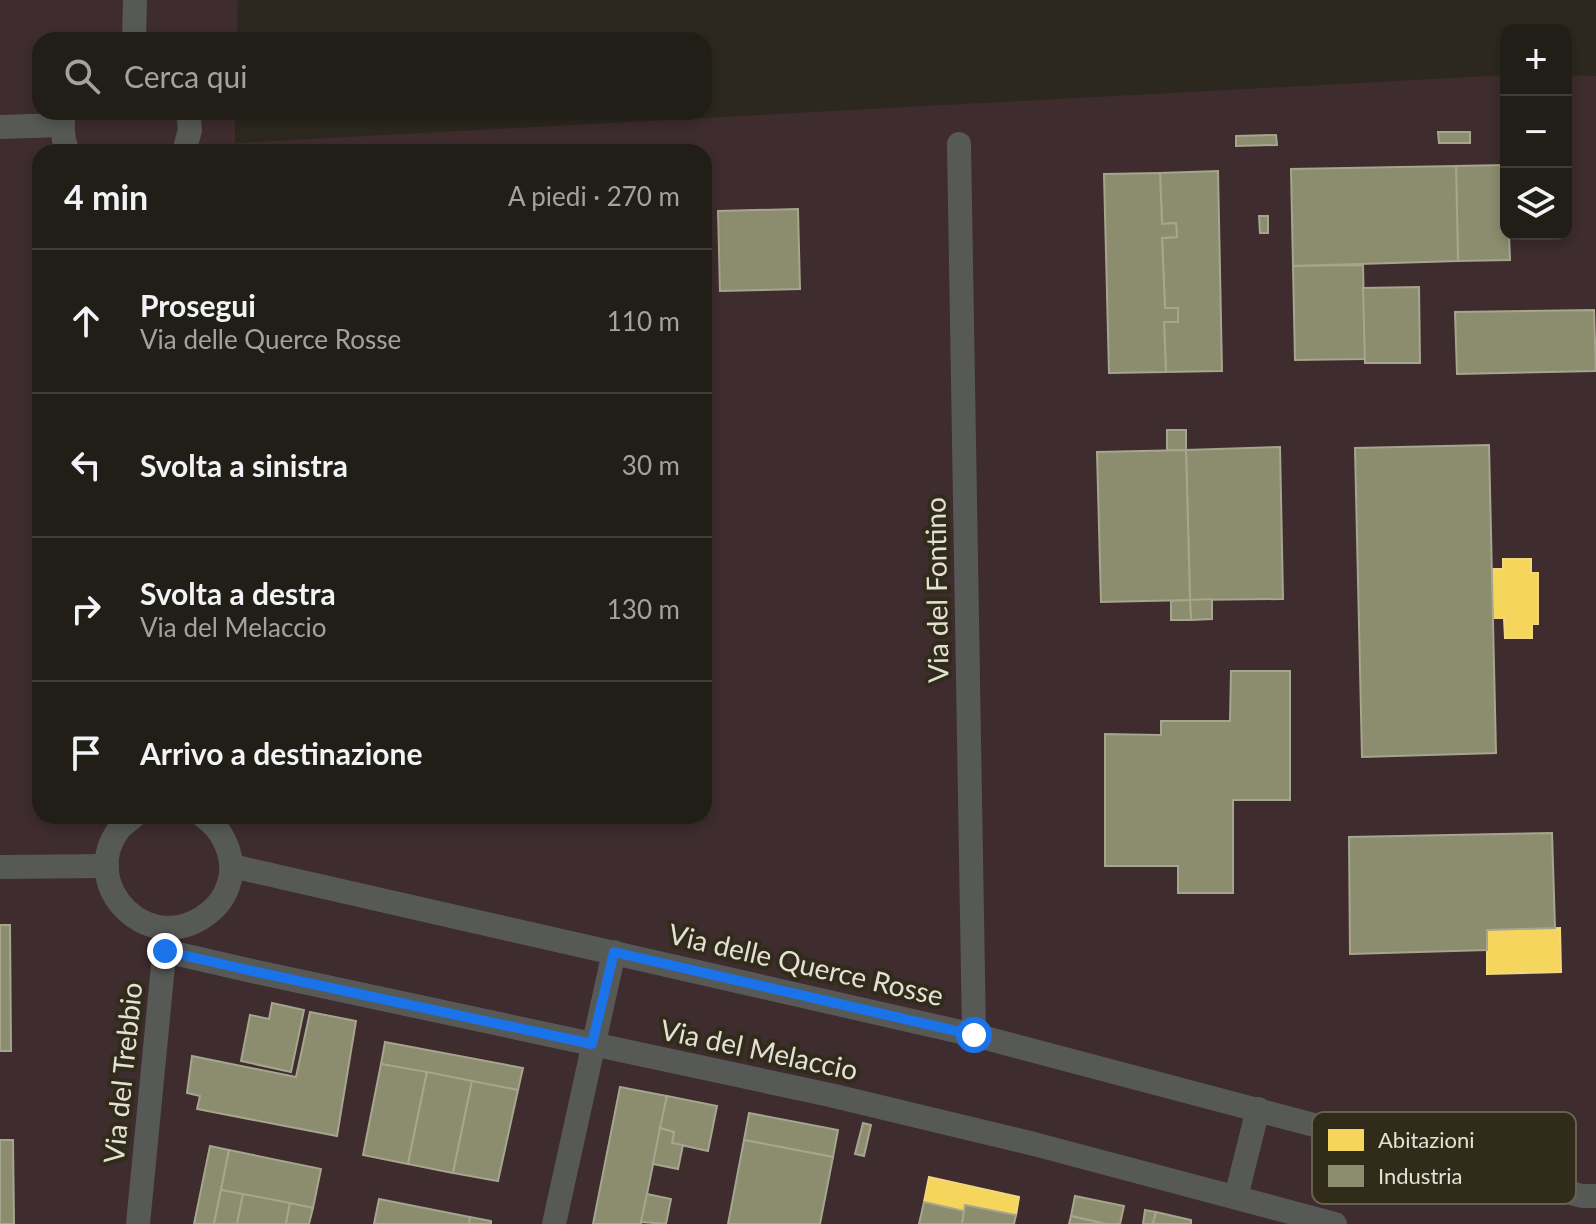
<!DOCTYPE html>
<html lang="it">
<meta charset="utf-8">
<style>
body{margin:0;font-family:Lato,sans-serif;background:#292720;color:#f1f3f6}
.controls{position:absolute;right:24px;top:24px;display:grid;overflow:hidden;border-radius:16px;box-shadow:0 4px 12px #0003}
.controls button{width:72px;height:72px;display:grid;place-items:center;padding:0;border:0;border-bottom:2px solid #3e3c36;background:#211e17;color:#f1f3f6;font:40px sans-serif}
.stop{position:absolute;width:24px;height:24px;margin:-18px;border:6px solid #1a73e8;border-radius:50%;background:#fff}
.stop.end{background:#1a73e8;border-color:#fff;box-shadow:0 2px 8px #0008}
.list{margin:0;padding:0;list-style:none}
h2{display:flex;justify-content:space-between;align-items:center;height:104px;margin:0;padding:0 32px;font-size:34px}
h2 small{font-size:26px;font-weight:400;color:#a2a2a1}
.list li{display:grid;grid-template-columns:52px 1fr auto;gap:24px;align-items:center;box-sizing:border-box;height:144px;padding:0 32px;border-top:2px solid #3e3c36}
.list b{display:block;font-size:30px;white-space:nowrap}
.list p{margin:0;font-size:26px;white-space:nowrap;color:#a2a2a1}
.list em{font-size:26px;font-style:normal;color:#a2a2a1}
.icon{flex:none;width:44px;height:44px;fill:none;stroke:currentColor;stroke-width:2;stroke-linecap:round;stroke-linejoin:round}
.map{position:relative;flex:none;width:1596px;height:1224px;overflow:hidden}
.search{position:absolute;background:#211e17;box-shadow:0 4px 12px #0003;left:32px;top:32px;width:680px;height:88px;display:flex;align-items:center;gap:20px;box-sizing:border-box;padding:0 28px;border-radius:24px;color:#a2a2a1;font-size:30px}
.panel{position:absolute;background:#211e17;box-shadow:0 4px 12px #0003;left:32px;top:144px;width:680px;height:680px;border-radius:24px}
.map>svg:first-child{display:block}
</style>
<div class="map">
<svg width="1596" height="1224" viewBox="0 0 1596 1224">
<rect width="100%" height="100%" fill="#2c281f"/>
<path fill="#3e2c2f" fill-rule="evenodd" d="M0 0H238L237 40H40V112H235V143L1506 75V234H1566V75L1596 76V1224H0ZM40 152H704V816H40Z"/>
<g fill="#f6d55c" stroke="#f1d880" stroke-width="2">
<polygon points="1503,559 1531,559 1531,573 1538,573 1538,624 1532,624 1532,638 1505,638 1504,618 1493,618 1492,569 1503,569"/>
<polygon points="1560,928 1561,972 1487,974 1487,930"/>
<polygon points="929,1177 1019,1197 1016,1215 965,1205 964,1211 924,1202"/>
</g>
<g fill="#8c8c6e" stroke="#a6a58d" stroke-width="2">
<polygon points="1438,132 1470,132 1470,143 1439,143"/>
<polygon points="1276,135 1277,145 1236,146 1236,136"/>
<polygon points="1506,165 1506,234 1509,234 1510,260 1458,261 1456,166"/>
<polygon points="1456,166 1458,261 1293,266 1291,169"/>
<polygon points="1218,171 1222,371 1166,372 1164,322 1178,322 1178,308 1165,308 1162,238 1177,237 1176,223 1162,224 1160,173"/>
<polygon points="1160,173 1162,224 1176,223 1177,237 1162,238 1165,308 1178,308 1178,322 1164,322 1166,372 1109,373 1104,174"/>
<polygon points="798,209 800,289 720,291 718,211"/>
<polygon points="1259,216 1268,216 1268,233 1260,233"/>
<polygon points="1363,265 1365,359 1295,360 1293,266"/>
<polygon points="1419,287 1420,363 1365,363 1363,288"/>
<polygon points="1594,310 1596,371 1457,374 1455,312"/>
<rect x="1167" y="430" width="19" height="20"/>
<polygon points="1489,445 1496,753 1362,757 1355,448"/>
<polygon points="1280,447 1283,599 1190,600 1186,450"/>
<polygon points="1186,450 1190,600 1101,602 1097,452"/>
<polygon points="1212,599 1212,619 1191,620 1190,600"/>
<polygon points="1190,600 1191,620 1171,620 1171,601"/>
<polygon points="1231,671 1290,671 1290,800 1233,800 1233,893 1178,893 1178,866 1105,866 1105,734 1161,735 1161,721 1230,721"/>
<polygon points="1552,833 1555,928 1487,930 1487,950 1350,954 1349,837"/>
<polygon points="0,925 10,925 11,1051 0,1051"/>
<polygon points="272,1003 304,1010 291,1072 241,1061 250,1015 269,1019"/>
<polygon points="310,1012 356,1021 337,1136 197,1109 200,1096 187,1093 192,1056 296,1077"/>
<polygon points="385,1042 523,1068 518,1090 381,1064"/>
<polygon points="381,1064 427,1072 408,1164 363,1155"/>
<polygon points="427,1072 472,1081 453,1173 408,1164"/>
<polygon points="472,1081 518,1090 498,1181 453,1173"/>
<polygon points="620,1087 667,1096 647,1194 641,1224 593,1224"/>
<polygon points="667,1096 717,1106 708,1151 672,1143 674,1132 660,1128"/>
<polygon points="749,1113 838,1130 833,1157 744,1140"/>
<polygon points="863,1123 871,1125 864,1156 855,1154"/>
<polygon points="660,1128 674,1132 672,1143 683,1145 678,1169 653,1164"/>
<polygon points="0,1140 13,1140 14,1224 0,1224"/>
<polygon points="744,1140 833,1157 820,1224 728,1224"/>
<polygon points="210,1146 229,1150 221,1190 214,1224 194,1224"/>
<polygon points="229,1150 321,1169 313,1208 221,1190"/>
<polygon points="221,1190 243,1194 237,1224 214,1224"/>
<polygon points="243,1194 290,1203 286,1224 237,1224"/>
<polygon points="647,1194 671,1199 666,1224 641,1222"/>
<polygon points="1075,1196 1124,1206 1120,1224 1106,1224 1071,1216"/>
<polygon points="379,1199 470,1217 469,1224 374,1224"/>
<polygon points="924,1202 964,1211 962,1224 919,1224"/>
<polygon points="290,1203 313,1208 309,1224 286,1224"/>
<polygon points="965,1205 1016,1215 1014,1224 962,1224"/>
<polygon points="1145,1210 1156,1212 1153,1224 1143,1224"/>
<polygon points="1156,1212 1191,1220 1191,1224 1153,1224"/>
<polygon points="1071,1216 1106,1224 1069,1224"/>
<polygon points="470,1217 491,1221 491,1224 469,1224"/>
</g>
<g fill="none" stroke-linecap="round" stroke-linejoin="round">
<g stroke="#575956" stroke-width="24">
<polyline points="134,40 135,0"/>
<path d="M64 112C62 125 62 140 68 152"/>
<polyline points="0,127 62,125"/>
<polyline points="959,144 974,1035"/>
<polyline points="184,152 190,130 188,112"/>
<path d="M134 816C130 820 124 824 120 828 75 886 152 962 211 911 222 902 229 888 231 874 233 851 221 828 203 816"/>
<polyline points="232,866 974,1035 1582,1196 1596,1196"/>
<polyline points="0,867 107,866"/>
<polyline points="165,951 252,971 830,1095 1034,1144 1335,1224"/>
<polyline points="1236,1197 1258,1109"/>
<polyline points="138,1224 166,935"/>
<polyline points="554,1224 614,952"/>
</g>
</g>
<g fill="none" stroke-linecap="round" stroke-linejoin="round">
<polyline stroke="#1a73e8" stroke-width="10" points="165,951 252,971 592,1044 614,952 974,1035"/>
</g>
<g text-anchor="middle" stroke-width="8" stroke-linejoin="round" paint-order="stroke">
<g font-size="28" fill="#e4e0d5" stroke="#312b1a">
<text transform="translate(937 590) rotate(-91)" y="10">Via del Fontino</text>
<text transform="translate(806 965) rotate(13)" y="10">Via delle Querce Rosse</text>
<text transform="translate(759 1050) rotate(12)" y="10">Via del Melaccio</text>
<text transform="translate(123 1073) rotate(-84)" y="10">Via del Trebbio</text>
</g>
</g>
<rect x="1312" y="1112" width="264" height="92" rx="12" fill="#312b1a" stroke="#676152" stroke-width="2"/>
<rect x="1328" y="1129" width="36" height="22" fill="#f6d55c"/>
<rect x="1328" y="1165" width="36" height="22" fill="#8c8c6e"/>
<g font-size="22" fill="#e4e0d5">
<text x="1378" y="1148">Abitazioni</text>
<text x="1378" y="1184">Industria</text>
</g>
</svg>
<div class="controls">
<button>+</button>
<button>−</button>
<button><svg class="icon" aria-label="layers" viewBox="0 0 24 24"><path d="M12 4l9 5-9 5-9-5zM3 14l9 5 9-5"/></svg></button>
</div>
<div class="stop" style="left:974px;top:1035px"></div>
<div class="stop end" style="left:165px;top:951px"></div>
<div class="search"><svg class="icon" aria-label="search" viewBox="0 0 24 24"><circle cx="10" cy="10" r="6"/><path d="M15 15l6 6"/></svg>Cerca qui</div>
<section class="panel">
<h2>4 min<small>A piedi · 270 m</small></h2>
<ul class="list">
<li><svg class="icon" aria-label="ahead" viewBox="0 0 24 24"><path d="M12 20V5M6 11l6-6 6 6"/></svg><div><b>Prosegui</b><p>Via delle Querce Rosse</p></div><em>110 m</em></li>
<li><svg class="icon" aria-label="left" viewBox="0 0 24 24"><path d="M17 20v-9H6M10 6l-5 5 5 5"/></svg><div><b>Svolta a sinistra</b></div><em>30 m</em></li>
<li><svg class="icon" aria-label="right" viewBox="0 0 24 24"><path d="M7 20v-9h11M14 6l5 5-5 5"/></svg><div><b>Svolta a destra</b><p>Via del Melaccio</p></div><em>130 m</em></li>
<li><svg class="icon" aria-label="arrive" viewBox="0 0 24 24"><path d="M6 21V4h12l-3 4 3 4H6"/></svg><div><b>Arrivo a destinazione</b></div></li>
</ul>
</section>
</div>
